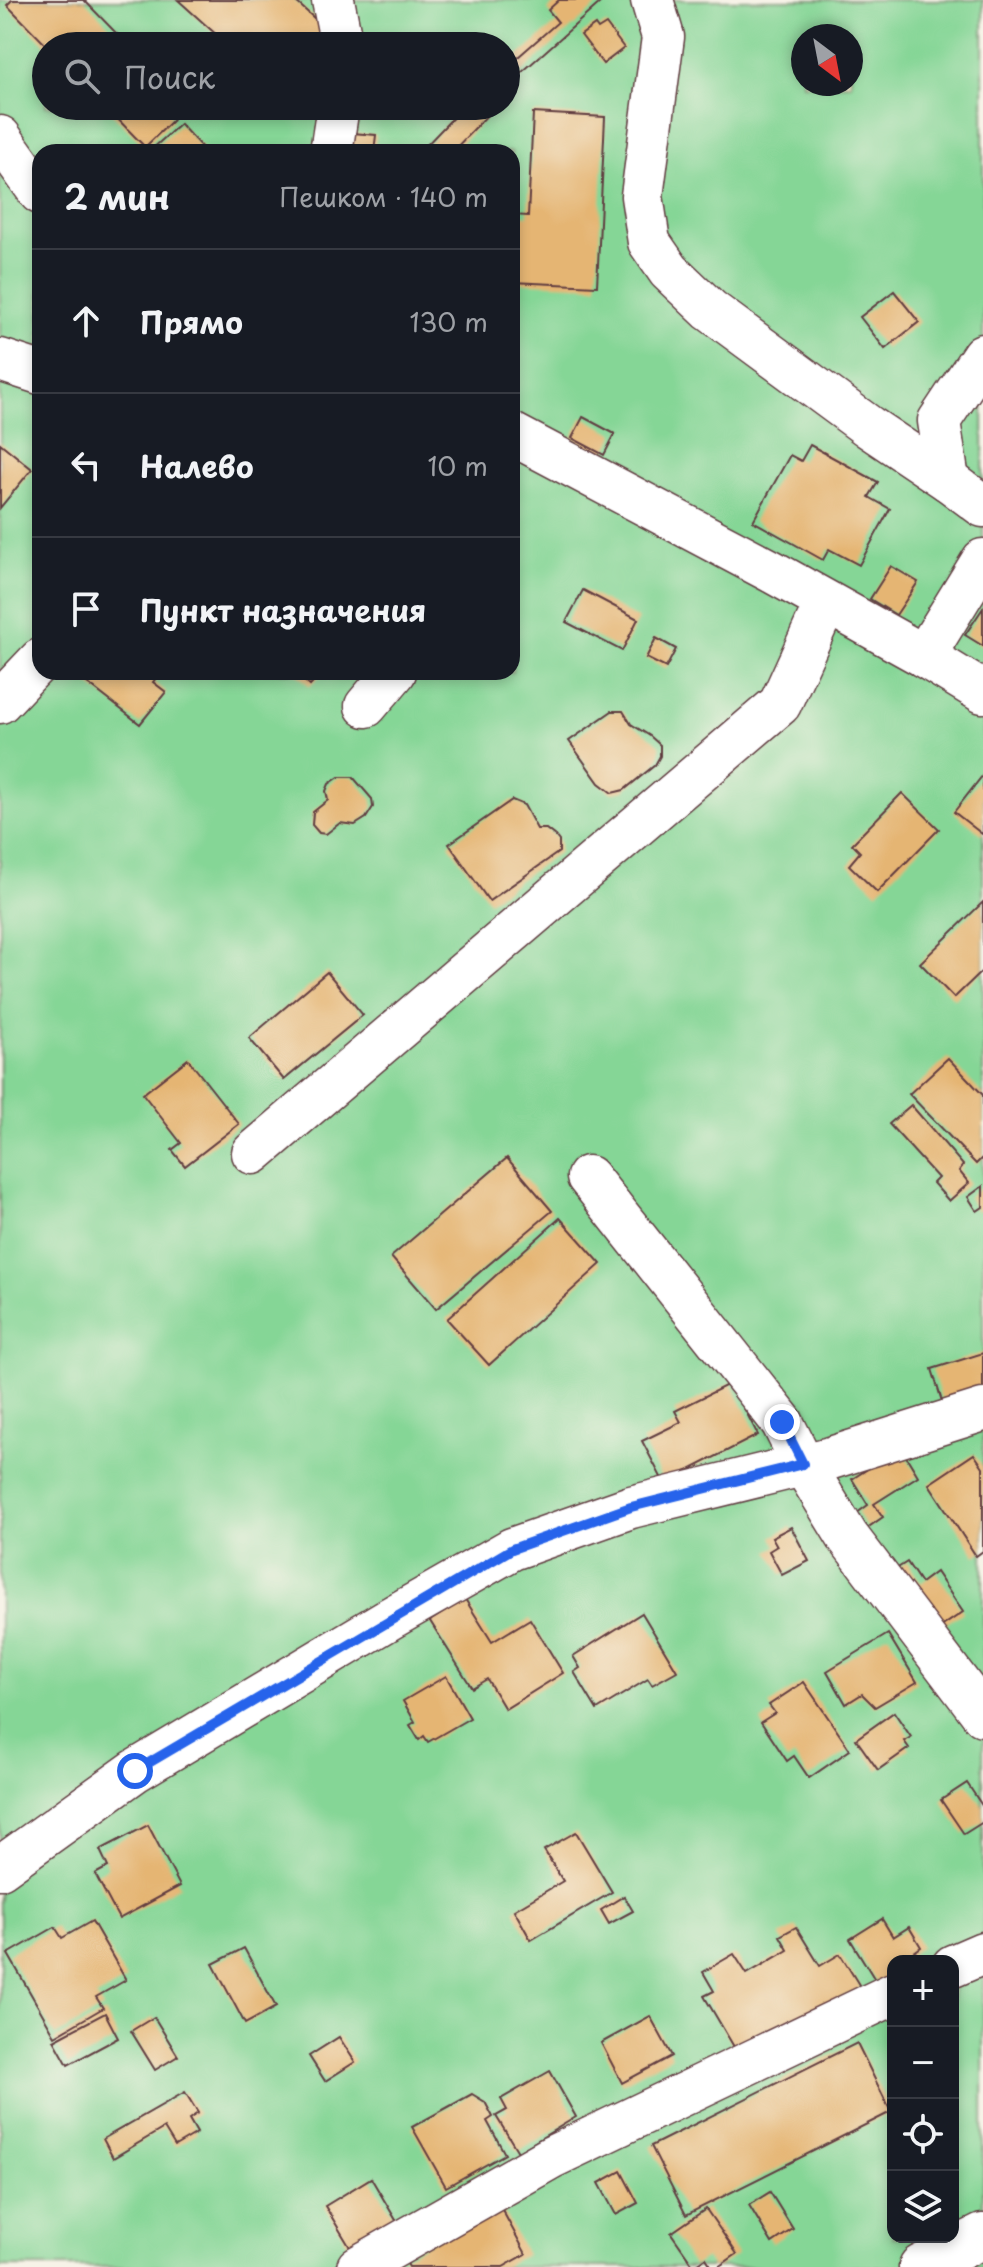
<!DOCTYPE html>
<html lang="ru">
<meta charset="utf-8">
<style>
body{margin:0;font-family:"Playpen Sans",sans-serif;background:#242831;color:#f1f3f6}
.controls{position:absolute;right:24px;bottom:24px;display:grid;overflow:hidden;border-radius:16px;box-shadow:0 4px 12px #0003}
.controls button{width:72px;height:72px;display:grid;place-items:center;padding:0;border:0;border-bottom:2px solid #363941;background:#171b24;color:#f1f3f6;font:40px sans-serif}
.compass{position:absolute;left:791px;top:24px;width:72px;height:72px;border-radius:50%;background:#171b24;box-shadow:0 4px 12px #0003;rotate:148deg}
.stop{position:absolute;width:24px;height:24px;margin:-18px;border:6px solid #2563eb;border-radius:50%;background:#fff}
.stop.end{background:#2563eb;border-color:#fff;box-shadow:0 2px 8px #0008}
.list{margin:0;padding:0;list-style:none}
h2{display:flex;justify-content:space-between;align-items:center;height:104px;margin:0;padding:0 32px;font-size:34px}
h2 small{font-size:26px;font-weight:400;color:#9ea1a6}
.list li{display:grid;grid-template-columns:52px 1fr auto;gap:24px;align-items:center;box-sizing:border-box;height:144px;padding:0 32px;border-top:2px solid #363941}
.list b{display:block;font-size:30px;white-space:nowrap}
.list em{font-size:26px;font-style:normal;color:#9ea1a6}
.icon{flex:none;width:44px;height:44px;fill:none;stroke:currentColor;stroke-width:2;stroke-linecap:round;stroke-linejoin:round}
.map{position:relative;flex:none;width:983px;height:2267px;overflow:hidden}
.search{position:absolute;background:#171b24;box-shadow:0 4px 12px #0003;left:32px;top:32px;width:488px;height:88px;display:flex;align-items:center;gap:20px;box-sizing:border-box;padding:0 28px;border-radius:44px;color:#9ea1a6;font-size:30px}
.panel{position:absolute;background:#171b24;box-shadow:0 4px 12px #0003;left:32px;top:144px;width:488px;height:536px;border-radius:24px}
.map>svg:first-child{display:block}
</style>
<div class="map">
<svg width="983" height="2267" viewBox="0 0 983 2267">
<rect width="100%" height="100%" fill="#f7f3e8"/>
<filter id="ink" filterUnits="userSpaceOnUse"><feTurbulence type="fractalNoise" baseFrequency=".0125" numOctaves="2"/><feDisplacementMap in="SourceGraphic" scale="16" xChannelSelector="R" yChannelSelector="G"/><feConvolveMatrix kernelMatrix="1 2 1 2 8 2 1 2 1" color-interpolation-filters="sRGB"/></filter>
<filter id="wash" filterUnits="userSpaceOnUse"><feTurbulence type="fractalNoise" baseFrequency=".006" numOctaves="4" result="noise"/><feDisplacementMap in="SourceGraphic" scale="32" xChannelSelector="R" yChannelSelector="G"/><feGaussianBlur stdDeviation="1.8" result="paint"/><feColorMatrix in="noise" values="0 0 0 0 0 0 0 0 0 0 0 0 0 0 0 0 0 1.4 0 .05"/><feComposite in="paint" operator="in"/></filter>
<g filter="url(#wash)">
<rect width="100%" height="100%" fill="#e6e1be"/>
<path fill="#85d696" stroke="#687a60" stroke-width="2" fill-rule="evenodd" d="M0 0H983V2267H0ZM803 36H851V84H803ZM46 46H506V106H46ZM40 152H512V672H40ZM893 1961H953V2237H893Z"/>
<g id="blocks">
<g fill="#e5b573">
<polygon points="12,0 84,0 120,37 111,46 47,46 7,5"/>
<polygon points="178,0 294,0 325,28 323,46 229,46"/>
<polygon points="559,0 599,0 601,2 520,74 510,64 558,22 548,10"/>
<polygon points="606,24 624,48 603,64 581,35 595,25 598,29"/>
<polygon points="506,70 519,82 506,96"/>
<polygon points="105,106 179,106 169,116 173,120 145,147"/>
<polygon points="464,106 496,106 452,152 420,152"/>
<polygon points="533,113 605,117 597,286 512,282 512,215 528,216"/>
<polygon points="180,124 206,152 153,152 151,150"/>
<polygon points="340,132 376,135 374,152 338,152"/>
<polygon points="894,291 919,322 885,349 860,317"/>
<polygon points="583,417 615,434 604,455 572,438"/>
<polygon points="0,443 32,469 0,508"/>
<polygon points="810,445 878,482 869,497 890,509 859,565 829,549 823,560 753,521 790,455 801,461"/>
<polygon points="891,566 918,582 896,615 870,599"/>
<polygon points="583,590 638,619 622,651 566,622"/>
<polygon points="983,608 983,646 965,635"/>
<polygon points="656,638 676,649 666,668 646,658"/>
<polygon points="73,672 161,672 153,682 166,692 140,724"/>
<polygon points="295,672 323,672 310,686"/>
<polygon points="612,711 623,711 631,724 650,736 660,745 660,756 655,765 624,790 612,793 599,783 569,741"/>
<polygon points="983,775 983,832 982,834 954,812"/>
<polygon points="339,777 353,777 372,799 373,807 366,818 355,825 340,823 326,834 319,833 312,825 313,812 328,800 326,791 329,784"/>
<polygon points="902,793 939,829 877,892 849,865 860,852 852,844"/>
<polygon points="512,800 524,805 537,829 546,829 555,836 559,841 559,852 489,901 449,844"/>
<polygon points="983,902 983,970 954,998 920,963"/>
<polygon points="327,972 363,1015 284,1080 249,1038"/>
<polygon points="948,1058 983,1095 983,1157 976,1164 909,1094"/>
<polygon points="188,1059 239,1124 185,1166 172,1150 181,1143 143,1094"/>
<polygon points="911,1105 963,1165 959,1171 969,1183 949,1201 933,1183 938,1178 889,1124"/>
<polygon points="507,1158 552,1211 436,1309 391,1257"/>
<polygon points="983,1186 983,1207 977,1211 968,1197"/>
<polygon points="560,1218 601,1264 489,1365 447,1319"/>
<polygon points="983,1353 983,1396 944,1408 932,1369"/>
<polygon points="731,1383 758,1435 664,1483 642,1441 681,1422 675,1411"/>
<polygon points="901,1448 918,1476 874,1504 883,1517 867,1528 857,1513 868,1505 852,1479"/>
<polygon points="974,1454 983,1467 983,1551 976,1556 929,1484"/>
<polygon points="791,1527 809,1561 782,1575 769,1551 777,1546 772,1537"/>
<polygon points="907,1562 921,1583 936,1572 963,1612 935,1631 893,1571"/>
<polygon points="465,1599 492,1642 530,1619 563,1673 505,1709 487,1679 472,1688 430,1621"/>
<polygon points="642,1613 677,1671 652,1685 648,1679 597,1710 574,1672 580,1668 573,1656"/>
<polygon points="888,1634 917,1682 875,1707 862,1694 846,1704 827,1671"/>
<polygon points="446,1676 470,1718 428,1742 424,1736 419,1740 410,1725 415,1722 403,1701"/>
<polygon points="804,1682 850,1750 809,1778 794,1756 787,1761 761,1722 775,1713 769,1705"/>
<polygon points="894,1712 911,1737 904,1741 909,1748 878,1770 856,1739"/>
<polygon points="967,1783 983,1807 983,1822 964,1834 941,1800"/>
<polygon points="148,1825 180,1886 119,1919 95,1874 108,1867 100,1850"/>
<polygon points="576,1832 612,1892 531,1940 514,1910 563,1881 544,1850"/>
<polygon points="624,1896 633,1911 609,1924 601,1910"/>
<polygon points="882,1919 893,1937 909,1927 921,1947 910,1955 914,1961 893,1961 893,1985 882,1991 850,1939"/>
<polygon points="92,1921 126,1980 96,1997 103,2008 55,2036 8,1954 55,1927 62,1938"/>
<polygon points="796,1927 820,1966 840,1954 861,1988 737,2052 704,1996 714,1991 703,1972 734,1954 747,1974 788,1950 780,1936"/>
<polygon points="244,1948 276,2007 245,2024 213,1964"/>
<polygon points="105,2013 118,2038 68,2065 54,2040"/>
<polygon points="650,2016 672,2056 622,2083 601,2043"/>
<polygon points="154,2017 178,2056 155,2070 131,2031"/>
<polygon points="339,2037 355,2062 325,2081 309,2056"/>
<polygon points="857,2043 891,2112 686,2215 651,2146"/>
<polygon points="550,2071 576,2117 518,2152 496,2116 507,2110 501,2099"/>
<polygon points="185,2092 198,2113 189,2119 197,2133 175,2146 164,2128 113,2158 103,2139"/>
<polygon points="472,2094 485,2102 493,2117 487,2121 505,2154 446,2187 412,2127"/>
<polygon points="621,2171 638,2203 616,2215 599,2183"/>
<polygon points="371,2178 397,2222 351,2249 325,2206"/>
<polygon points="770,2192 793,2229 772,2243 749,2205"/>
<polygon points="499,2204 526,2254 503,2267 409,2267 403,2257"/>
<polygon points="706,2209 737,2254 718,2267 712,2267 706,2258 694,2266 671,2233"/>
</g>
</g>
</g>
<g filter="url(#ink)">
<use href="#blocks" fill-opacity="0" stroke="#613c41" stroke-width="2"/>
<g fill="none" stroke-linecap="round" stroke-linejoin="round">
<g stroke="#613c41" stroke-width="45">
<g id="minor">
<polyline points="333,0 342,46"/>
<polyline points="652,0 663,37 642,196 649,242 669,271 710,310 869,427 948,480 939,421 983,355"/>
<polyline points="0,137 40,193"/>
<polyline points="331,152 338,106"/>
<polyline points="0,360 40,373"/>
<polyline points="512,434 771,571 924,656 983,692"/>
<polyline points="948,480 983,506"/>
<polyline points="924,656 983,560"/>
<polyline points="0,702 40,660"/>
<polyline points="366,706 395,672"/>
<polyline points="253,1153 780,704 826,603"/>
<polyline points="588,1177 782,1422 803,1464 847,1536 983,1715"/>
<polyline points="0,1868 135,1771 389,1619 512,1549 631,1507 831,1458 983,1410"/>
<polyline points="953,1966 983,1953"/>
<polyline points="358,2267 552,2157 893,1994"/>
</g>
</g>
<g stroke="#613c41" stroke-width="47">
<polyline id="primary" points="921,2267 983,2236"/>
</g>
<use href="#minor" stroke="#fff" stroke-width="42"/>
<use href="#primary" stroke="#fff" stroke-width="44"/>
</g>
</g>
<g fill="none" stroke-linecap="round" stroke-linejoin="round" filter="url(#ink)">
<polyline stroke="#2563eb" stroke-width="10" points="135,1771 512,1549 631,1507 803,1464 782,1422"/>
</g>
</svg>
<div class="controls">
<button>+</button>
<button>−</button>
<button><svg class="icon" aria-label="locate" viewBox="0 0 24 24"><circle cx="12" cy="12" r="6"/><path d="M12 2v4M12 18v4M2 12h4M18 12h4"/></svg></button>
<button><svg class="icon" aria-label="layers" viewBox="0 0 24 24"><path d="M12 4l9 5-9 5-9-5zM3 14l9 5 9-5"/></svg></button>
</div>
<svg class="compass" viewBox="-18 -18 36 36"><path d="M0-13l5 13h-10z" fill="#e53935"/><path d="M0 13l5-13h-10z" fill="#9ea1a6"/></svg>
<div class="stop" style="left:135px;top:1771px"></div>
<div class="stop end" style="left:782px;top:1422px"></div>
<div class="search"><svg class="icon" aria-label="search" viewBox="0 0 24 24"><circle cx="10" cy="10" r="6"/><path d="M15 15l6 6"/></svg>Поиск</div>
<section class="panel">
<h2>2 мин<small>Пешком · 140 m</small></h2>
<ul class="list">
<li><svg class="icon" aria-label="ahead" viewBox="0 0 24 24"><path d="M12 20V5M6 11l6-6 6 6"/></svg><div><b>Прямо</b></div><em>130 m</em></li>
<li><svg class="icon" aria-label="left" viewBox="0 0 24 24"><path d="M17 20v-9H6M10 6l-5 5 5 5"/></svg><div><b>Налево</b></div><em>10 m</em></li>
<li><svg class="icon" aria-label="arrive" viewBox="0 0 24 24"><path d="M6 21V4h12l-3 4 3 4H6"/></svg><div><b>Пункт назначения</b></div></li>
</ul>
</section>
</div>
